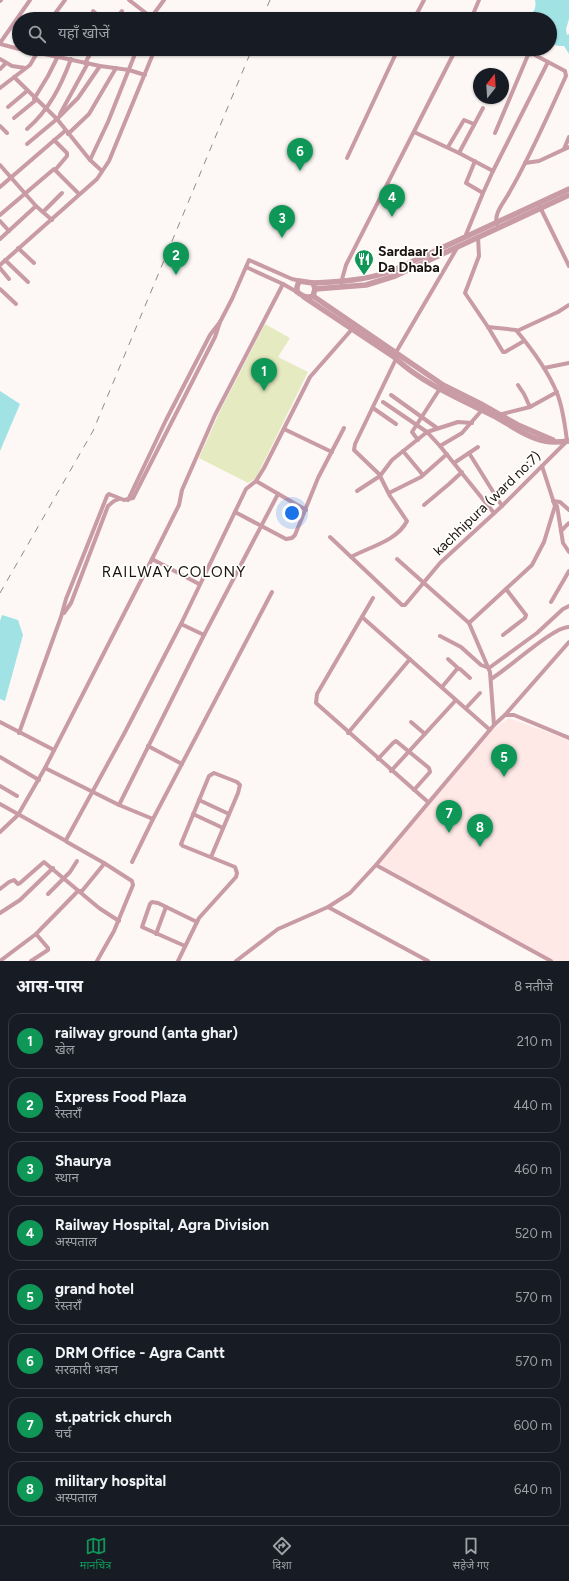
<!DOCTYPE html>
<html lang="hi">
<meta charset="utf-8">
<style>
body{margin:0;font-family:Figtree,"Noto Sans Devanagari",sans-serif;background:#20242c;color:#f1f3f6}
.compass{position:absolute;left:473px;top:68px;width:36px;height:36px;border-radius:50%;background:#171b24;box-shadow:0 1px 3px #0004;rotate:17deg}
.you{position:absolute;left:292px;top:513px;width:14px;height:14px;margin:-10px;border:3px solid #fff;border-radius:50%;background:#1a73e8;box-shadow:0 0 0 6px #1a73e833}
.badge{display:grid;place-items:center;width:26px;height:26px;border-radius:50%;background:#0f9757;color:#fff;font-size:13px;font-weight:700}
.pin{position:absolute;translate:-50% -33px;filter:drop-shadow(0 1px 2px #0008)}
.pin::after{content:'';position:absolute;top:21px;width:14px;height:12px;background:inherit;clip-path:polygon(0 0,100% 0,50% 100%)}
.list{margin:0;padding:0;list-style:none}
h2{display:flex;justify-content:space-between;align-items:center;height:52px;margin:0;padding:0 16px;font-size:17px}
h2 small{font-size:13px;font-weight:400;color:#9ea1a6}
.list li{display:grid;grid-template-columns:26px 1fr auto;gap:12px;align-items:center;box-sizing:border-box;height:56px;margin:0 8px 8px;padding:0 8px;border:1px solid #363941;border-radius:12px}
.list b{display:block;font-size:15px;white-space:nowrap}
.list p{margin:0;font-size:13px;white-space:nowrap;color:#9ea1a6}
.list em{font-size:13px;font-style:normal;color:#9ea1a6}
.icon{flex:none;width:22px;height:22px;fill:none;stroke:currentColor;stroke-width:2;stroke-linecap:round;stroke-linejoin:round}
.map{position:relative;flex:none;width:569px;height:961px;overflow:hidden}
.search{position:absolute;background:#171b24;box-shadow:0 1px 3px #0004;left:12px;right:12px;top:12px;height:44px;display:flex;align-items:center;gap:10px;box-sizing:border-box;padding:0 14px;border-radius:22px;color:#9ea1a6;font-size:15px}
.sheet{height:564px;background:#171b24}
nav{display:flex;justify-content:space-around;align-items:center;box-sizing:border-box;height:56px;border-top:1px solid #363941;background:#171b24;font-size:11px;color:#9ea1a6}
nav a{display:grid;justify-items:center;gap:2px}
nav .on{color:#0f9757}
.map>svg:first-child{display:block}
</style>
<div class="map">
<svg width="569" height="961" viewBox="0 0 569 961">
<rect width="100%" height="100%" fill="#fdf8f5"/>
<polygon fill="#ffe9e7" points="509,718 569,740 569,961 548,961 378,863 492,730"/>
<polygon fill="#e5eac0" points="265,324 290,338 278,357 308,372 256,478 248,483 199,458 220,411"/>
<g fill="#a1e3e4">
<path d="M535 0H569V19L566 29 567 35 569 34V54L564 46H559L550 44V19H526C533 14 537 8 535 0Z"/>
<polygon points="0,391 20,404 0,451"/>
<polygon points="2,615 18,620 23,635 5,701 0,699 0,621"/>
</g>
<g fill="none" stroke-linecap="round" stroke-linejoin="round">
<g stroke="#c99ba4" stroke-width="4">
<polyline points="129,0 151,17"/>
<polyline points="0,1 1,0"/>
<polyline points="93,11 102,19"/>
<polyline points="51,19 65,0"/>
<polyline points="116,19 122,11"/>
<polyline points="150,19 164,0"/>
<polyline points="414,19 424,0"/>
<polyline points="471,19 479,0"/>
<polyline points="0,43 30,0"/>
<polyline points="0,44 19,49"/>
<polyline points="21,49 100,66 129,70 145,75"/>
<polyline points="82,49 89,56"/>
<polyline points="54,55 61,49"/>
<polyline points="0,59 12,66 25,68"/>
<polyline points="85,63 93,49"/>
<polyline points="0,69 6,63"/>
<polyline points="14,77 57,119 90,160 102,171"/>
<polyline points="0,88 30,65 37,53"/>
<polyline points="34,99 48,76 58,56"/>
<polyline points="8,107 27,91"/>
<polyline points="60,114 88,63"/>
<polyline points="14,118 36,100"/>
<polyline points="0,126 7,133"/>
<path d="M27 129C49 110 61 86 71 59"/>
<polyline points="414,132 459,153 493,171 548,62"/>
<path d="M495 133 528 55 533 54 565 71 566 76C548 115 531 155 509 193 505 201 493 214 497 224"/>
<polyline points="68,134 89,114 116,68"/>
<polyline points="54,140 67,153 67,156 56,169"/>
<polyline points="27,144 57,119 78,98 100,66"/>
<polyline points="448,147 464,120 474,124"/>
<polyline points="564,149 569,137"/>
<polyline points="459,153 483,108"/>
<polyline points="347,158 398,49"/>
<polyline points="90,160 108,122 137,49"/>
<polyline points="475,161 466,183 483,193"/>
<polyline points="525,163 539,161 569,147"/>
<polyline points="0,165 36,206 52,220"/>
<polyline points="0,187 65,131"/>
<polyline points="540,207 569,266"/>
<polyline points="43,212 62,193"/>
<polyline points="0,215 54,169 79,194"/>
<polyline points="0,221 9,231"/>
<polyline points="465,237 483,193 493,171"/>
<polyline points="478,237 479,256 465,293 488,327 503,352 505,352 524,341"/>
<polyline points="0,239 36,206"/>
<polyline points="18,248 34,263"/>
<polyline points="5,260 28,282"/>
<polyline points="0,265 97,179 109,161 155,49"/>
<polyline points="246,267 283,284 297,292"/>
<polyline points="0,268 9,279"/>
<polyline points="341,283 346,265 456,49"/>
<polyline points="0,289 16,304"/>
<polyline points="517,331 558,312 569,305"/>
<polyline points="395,354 457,248"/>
<polyline points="544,368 569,363"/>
<polyline points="518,385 524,394 530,407"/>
<polyline points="391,395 437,428"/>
<polyline points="383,402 427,432 440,446 494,513"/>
<polyline points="373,408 396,424"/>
<polyline points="498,415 530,407 557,392"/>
<polyline points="284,429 332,452"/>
<polyline points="418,440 412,432 441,387"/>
<polyline points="440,446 462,433 482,410"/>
<polyline points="403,451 423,475"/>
<polyline points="469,453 502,506"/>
<polyline points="454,463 478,447"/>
<polyline points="256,481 306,510"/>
<polyline points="357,491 380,476 392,460 427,432 458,422 472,423"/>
<polyline points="389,493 421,477 447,454"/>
<polyline points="128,500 166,420 210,335 220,322 232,299 249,260 292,279 301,281"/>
<polyline points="553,501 560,502 569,510"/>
<polyline points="554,503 557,506 563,543 569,552"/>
<polyline points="424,505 449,484 462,472"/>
<polyline points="235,512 286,539 292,538 295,535 318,478 344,428"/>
<polyline points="561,531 569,523"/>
<path d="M330 537 402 605H405L440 563 502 506 567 441C565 425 563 408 557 393 548 371 531 348 516 330L488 327"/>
<path d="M351 557C369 547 397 541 407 521L390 496 379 474 354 450 355 444 396 359"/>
<polyline points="152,559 199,584"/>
<polyline points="397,559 469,623 490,672 494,725"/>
<polyline points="373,598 317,694 316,703 428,802"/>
<polyline points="551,602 569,571"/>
<polyline points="64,613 71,603 108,506 114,501 119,499"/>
<polyline points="362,617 490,730"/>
<polyline points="469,623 532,565 544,542 555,506 542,466"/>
<polyline points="181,624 204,635"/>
<polyline points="503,635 525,618 526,615 506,589"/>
<polyline points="440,636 461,647 481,665 489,668 537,633 563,609 569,606"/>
<polyline points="448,659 459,669"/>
<path d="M491 679C508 669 554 626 569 627"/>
<polyline points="442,687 457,669 460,669 470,678"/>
<polyline points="466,708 480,693"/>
<polyline points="505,715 569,642"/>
<polyline points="0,722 54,750"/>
<polyline points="411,722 425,734"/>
<polyline points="19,733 61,617 66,599 107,496 109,494 124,500 133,498 215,337 220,322"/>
<polyline points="348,733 410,659"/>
<polyline points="148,746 182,764"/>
<polyline points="0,757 39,780"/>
<polyline points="378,759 393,743 396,741 429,768 430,772 414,790"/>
<polyline points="45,768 119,805 153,819 272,592"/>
<polyline points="391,771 456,700"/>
<polyline points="0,786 17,796"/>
<polyline points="199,800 229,814"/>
<polyline points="0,804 66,841"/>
<polyline points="119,805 204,635 278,494"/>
<polyline points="193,814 223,828"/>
<polyline points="0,832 18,815 45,768 152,559 179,505 182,490 215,415 283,284"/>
<polyline points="132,862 153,819"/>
<polyline points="376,865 551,961"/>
<polyline points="0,889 9,882 14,880 18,884 20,883 44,862 99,908 119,921"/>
<polyline points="48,894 70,872 77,861"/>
<polyline points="328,907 428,961"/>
<polyline points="0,913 20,900 53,868"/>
<polyline points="156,934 166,907"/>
<polyline points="185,946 142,927 150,904 152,902 158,903 197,922"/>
<polyline points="0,961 36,934 78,891 82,891 104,864 104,863 67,842 66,840 124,734 181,624 246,489 256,481 264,468 310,377 353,328"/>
<polyline points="31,961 48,950 48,948 36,934"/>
<polyline points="97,961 114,931 133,885 132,881 104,863"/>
<polyline points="178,961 199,918 236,877 237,873 235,867 183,846 181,844 209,776 214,773 237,782 240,785 238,793 211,857"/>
<polyline points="236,961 278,929 328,907 350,893 376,865 494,725 505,715 514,715 569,738"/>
</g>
<g stroke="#c99ba4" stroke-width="5.5">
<path d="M299 281 313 283 315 289 313 296C306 299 302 295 297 292V287Z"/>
<path d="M313 283C340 282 366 280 392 271L569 189"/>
<polyline points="315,289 366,285 395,276 569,195"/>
<polyline points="313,296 443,385 481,404 518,425 553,440"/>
<path d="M304 297 394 357C423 384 460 399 496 417 510 425 528 438 545 441 553 443 561 442 569 441"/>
</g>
<g stroke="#918b86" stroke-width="1" stroke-dasharray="7 7" stroke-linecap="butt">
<polyline points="262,19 270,0"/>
<polyline points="0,593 93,431 252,49"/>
</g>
</g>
<defs>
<g id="restaurant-pin" transform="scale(1)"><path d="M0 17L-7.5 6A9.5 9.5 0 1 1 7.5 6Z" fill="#0f9757" stroke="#fff"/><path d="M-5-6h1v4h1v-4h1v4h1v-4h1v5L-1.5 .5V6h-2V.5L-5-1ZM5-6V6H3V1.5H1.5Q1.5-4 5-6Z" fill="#fff"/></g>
</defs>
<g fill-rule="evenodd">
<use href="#restaurant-pin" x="364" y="259"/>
</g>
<g text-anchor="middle" stroke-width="3.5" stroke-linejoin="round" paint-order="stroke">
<g font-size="14" font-weight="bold" fill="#1b130d" stroke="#fff" text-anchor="start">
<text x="378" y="256">Sardaar Ji<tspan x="378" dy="16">Da Dhaba</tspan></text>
</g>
<g font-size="14" fill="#1b130d" stroke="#fff">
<text transform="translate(487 503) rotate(-44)" y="5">kachhipura (ward no:7)</text>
</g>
<g font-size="15" letter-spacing="1" fill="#1b130d" stroke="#fff">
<text x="174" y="577">RAILWAY COLONY</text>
</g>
</g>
</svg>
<svg class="compass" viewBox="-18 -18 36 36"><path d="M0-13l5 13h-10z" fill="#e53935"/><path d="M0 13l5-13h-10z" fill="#9ea1a6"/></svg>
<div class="you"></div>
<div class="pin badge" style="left:264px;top:391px">1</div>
<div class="pin badge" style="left:176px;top:275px">2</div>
<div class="pin badge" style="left:282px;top:238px">3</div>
<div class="pin badge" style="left:392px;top:217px">4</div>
<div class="pin badge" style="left:504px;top:777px">5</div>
<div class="pin badge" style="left:300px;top:171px">6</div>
<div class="pin badge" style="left:449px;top:833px">7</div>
<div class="pin badge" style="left:480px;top:847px">8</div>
<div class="search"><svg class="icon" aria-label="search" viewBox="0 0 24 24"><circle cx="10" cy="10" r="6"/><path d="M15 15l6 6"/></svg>यहाँ खोजें</div>
</div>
<section class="sheet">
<h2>आस-पास<small>8 नतीजे</small></h2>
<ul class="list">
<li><span class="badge">1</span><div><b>railway ground (anta ghar)</b><p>खेल</p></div><em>210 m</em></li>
<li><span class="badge">2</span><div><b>Express Food Plaza</b><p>रेस्तराँ</p></div><em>440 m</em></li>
<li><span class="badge">3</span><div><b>Shaurya</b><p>स्थान</p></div><em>460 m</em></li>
<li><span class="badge">4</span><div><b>Railway Hospital, Agra Division</b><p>अस्पताल</p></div><em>520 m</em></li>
<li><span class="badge">5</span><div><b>grand hotel</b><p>रेस्तराँ</p></div><em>570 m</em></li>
<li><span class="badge">6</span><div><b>DRM Office - Agra Cantt</b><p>सरकारी भवन</p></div><em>570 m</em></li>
<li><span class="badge">7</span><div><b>st.patrick church</b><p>चर्च</p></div><em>600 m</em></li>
<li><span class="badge">8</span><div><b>military hospital</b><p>अस्पताल</p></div><em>640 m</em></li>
</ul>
</section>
<nav>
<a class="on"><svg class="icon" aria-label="map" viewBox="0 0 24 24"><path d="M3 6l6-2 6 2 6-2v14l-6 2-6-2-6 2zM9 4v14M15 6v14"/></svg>मानचित्र</a>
<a><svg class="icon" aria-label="directions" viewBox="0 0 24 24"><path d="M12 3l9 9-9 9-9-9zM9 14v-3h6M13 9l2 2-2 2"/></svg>दिशा</a>
<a><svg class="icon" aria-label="saved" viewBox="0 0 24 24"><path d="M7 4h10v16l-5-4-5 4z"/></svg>सहेजे गए</a>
</nav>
